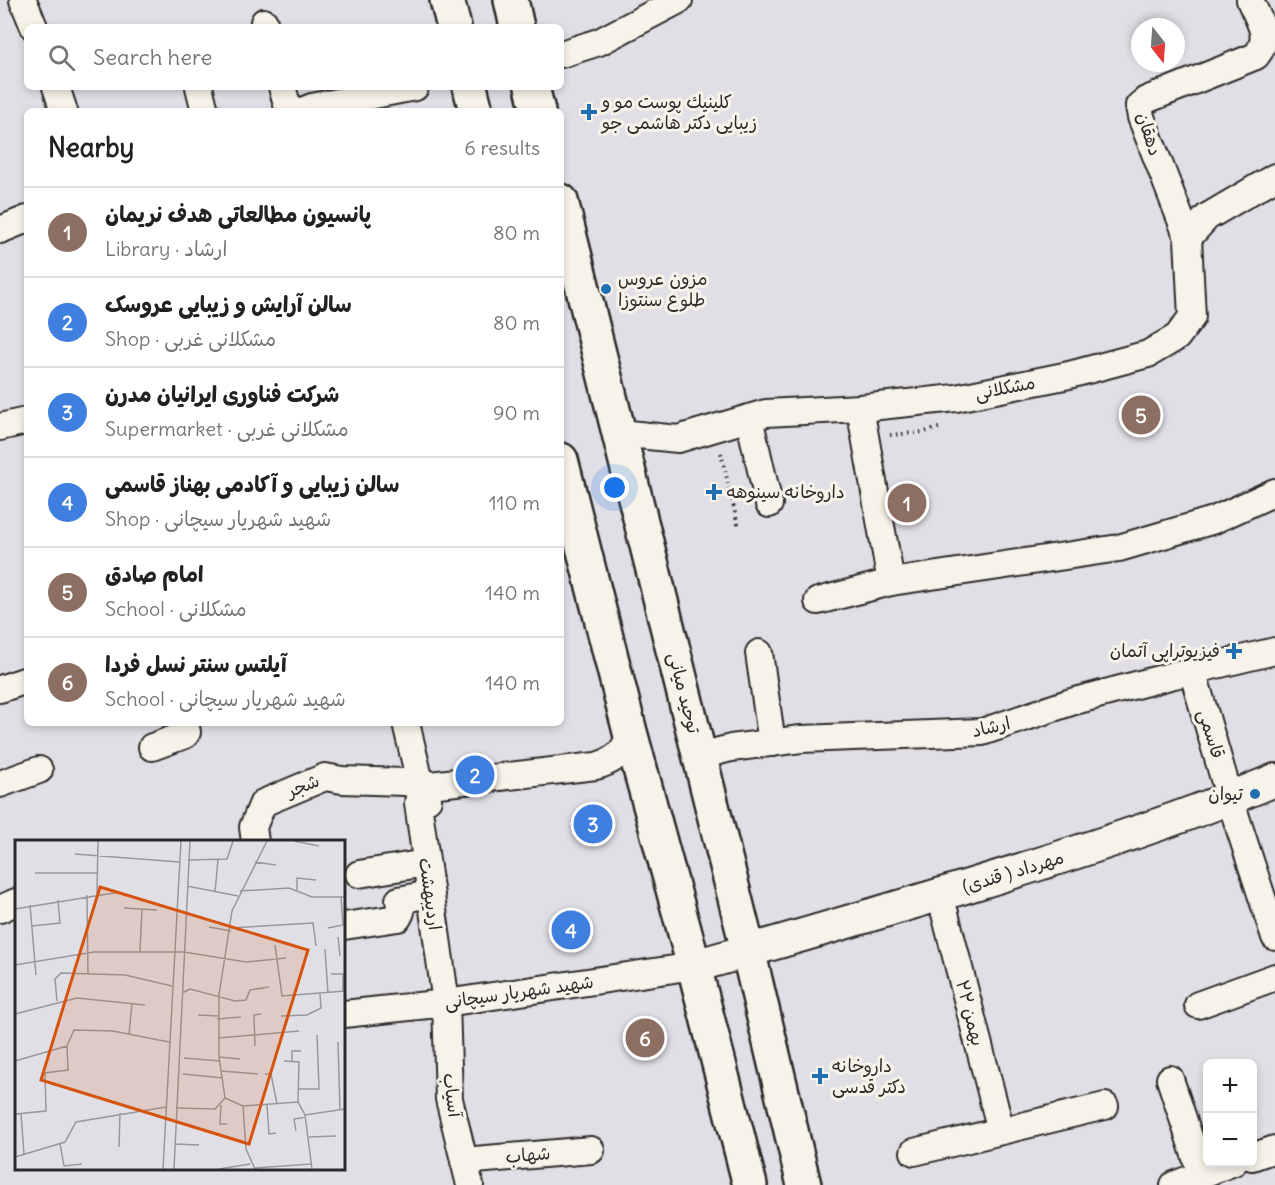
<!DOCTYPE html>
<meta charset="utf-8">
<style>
body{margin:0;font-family:Delius,"Playpen Sans Arabic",sans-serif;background:#f2f2f2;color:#222}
.controls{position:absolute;right:18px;bottom:18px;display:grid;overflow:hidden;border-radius:9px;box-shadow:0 3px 9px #0003}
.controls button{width:54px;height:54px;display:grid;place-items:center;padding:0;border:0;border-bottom:2px solid #e0e0e0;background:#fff;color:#222;font:30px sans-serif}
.compass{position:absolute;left:1131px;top:18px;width:54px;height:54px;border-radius:50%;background:#fff;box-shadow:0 3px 9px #0003;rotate:163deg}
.you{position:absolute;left:615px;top:488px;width:21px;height:21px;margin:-15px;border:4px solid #fff;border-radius:50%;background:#1a73e8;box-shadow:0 0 0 9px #1a73e833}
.badge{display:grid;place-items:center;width:39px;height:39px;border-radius:50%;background:#7c3aed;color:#fff;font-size:20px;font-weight:700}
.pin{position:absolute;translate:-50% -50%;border:3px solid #fff;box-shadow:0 2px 6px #0006}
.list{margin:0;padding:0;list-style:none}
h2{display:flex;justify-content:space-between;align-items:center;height:78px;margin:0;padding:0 24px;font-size:26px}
h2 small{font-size:20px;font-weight:400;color:#767676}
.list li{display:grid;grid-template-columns:39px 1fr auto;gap:18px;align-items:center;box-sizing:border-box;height:90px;padding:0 24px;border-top:2px solid #e0e0e0}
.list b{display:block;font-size:22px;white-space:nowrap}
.list p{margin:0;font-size:20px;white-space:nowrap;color:#767676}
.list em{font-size:20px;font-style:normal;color:#767676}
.icon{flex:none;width:33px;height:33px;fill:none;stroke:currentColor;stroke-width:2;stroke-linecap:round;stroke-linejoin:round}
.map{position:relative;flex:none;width:1275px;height:1185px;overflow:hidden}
.search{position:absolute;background:#fff;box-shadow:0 3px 9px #0003;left:24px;top:24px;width:540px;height:66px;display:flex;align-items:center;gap:15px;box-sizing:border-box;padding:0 21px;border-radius:9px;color:#767676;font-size:22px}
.panel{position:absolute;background:#fff;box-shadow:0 3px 9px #0003;left:24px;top:108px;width:540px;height:618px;border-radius:9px}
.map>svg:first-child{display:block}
</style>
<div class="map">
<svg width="1275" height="1185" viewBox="0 0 1275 1185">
<rect width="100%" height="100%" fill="#e1dfe6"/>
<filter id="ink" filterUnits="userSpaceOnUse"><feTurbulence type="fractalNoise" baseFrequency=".0167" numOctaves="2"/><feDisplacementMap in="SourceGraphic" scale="12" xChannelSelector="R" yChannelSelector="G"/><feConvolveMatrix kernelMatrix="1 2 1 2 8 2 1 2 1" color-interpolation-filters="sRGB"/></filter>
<g filter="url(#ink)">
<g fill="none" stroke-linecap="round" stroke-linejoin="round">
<g stroke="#2b2b2b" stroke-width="30">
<g id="minor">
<polyline points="23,0 34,27"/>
<polyline points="264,22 265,27"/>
<polyline points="561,54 599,42 679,0"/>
<polyline points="56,87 64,111"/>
<polyline points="199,87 205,111"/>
<polyline points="282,87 289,111"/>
<polyline points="302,111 312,107 415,87"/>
<polyline points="0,230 27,219"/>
<polyline points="1188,238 1207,217 1275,177"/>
<polyline points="860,408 891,582"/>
<polyline points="749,418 769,504"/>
<polyline points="0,427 26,421"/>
<path d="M619 433 678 439 766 413 860 408 956 398 1069 375 1148 354 1177 337 1192 317 1188 238 1141 117 1139 106 1146 100 1256 56C1272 36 1259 22 1250 0"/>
<polyline points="818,601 891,582 1119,548 1214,520 1275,492"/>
<polyline points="759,653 772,743"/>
<polyline points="1192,670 1230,799 1275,937"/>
<polyline points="0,689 27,680"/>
<polyline points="406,723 421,786 428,799"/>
<polyline points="152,747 185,735 187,732 185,723"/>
<polyline points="700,756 731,748 801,739 982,732 1071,702 1174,675 1275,651"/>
<polyline points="0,784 39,770"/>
<polyline points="421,786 418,803 446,1003 449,1099 470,1185"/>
<path d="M255 842 253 827 263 803 325 777 342 780 405 782 421 786 596 766C615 761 626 751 630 732"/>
<polyline points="359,874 426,863"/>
<polyline points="940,894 1001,1131"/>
<polyline points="0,909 16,902"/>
<polyline points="344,926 398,918 401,912 399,900 430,894"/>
<polyline points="1198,1005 1275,977"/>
<polyline points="344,1014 446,1003 694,966"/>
<polyline points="1170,1079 1201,1173"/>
<polyline points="914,1152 1105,1106"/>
<polyline points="1252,1157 1275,1149"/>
<polyline points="464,1161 591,1150"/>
<polyline points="1174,1185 1234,1162"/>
</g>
</g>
<g stroke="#2b2b2b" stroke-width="36">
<path id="tertiary" d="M694 966C785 941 875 914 965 887 1070 855 1174 822 1275 780"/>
</g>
<g stroke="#2b2b2b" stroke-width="38">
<g id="secondary">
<polyline points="447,0 454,27"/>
<polyline points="511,0 517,27"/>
<polyline points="470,87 476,111"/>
<polyline points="532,87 538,111"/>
<polyline points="561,201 747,946 804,1185"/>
<polyline points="561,460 630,732 694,966 750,1185"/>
</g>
</g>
<g stroke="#2b2b2b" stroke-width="4" stroke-dasharray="1.5 4.5" stroke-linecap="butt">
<polyline points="890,435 924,432 942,427"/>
<polyline points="721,453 738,525"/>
</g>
<use href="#minor" stroke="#f7f3e8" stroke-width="26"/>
<use href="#tertiary" stroke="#f7f3e8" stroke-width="32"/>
<use href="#secondary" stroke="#f7f3e8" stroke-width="33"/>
</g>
</g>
<g fill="#1f6fb2" stroke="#f7f3e8" stroke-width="2">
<path d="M586 103h6v6h6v6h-6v6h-6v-6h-6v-6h6z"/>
<circle cx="606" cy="289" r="6"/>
<path d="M711 483h6v6h6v6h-6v6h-6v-6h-6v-6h6z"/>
<path d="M1231 642h6v6h6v6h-6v6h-6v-6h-6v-6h6z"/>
<circle cx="1255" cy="794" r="6"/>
<path d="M817 1067h6v6h6v6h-6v6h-6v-6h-6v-6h6z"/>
</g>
<g text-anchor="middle" stroke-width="6" stroke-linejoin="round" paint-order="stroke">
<g font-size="18" fill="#2b2b2b" stroke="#f7f3e8" text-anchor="start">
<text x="602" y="108">كلينيك پوست مو و<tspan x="602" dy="21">زيبايى دکتر هاشمی جو</tspan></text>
<text x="618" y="285">مزون عروس<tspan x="618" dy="21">طلوع سنتوزا</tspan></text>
<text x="726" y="498">داروخانه سینوهه</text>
<text x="1220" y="657" text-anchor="end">فیزیوتراپی آتمان</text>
<text x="1243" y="800" text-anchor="end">تیوان</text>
<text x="832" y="1072">داروخانه<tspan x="832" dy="21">دکتر قدسی</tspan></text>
</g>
<g font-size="18" fill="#2b2b2b" stroke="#f7f3e8">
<text transform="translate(1149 134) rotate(72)" y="6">دهقان</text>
<text transform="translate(1005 388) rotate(-11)" y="6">مشکلانی</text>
<text transform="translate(684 693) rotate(76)" y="6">توحید میانی</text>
<text transform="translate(991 727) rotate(-13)" y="6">ارشاد</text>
<text transform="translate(1211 734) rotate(73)" y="6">قاسمی</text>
<text transform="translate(303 786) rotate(-22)" y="6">شجر</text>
<text transform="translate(1013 872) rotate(-17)" y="6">مهرداد ( قندی)</text>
<text transform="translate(430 894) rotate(82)" y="6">اردیبهشت</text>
<text transform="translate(519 992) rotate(-8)" y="6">شهید شهریار سیچانی</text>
<text transform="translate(970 1013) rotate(76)" y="6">۲۲ بهمن</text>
<text transform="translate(452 1095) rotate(83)" y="6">آسیاب</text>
<text transform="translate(528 1155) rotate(-5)" y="6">شهاب</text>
</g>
</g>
<g transform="translate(15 840)">
<rect width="330" height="330" fill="#e1dfe6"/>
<path fill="none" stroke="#98979b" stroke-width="1.5" d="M279 1 304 6M60 14 164 22M173 20 212 19 218 1M240 22 261 25M20 33H82M172 46 223 56M282 50V38L301 40M225 51 274 48 297 57H330M200 52 203 20M82 53 83 1M72 55 73 135M15 65 21 135M109 68 142 70M0 69 105 52M17 86 45 83 43 60M194 87 216 91M216 88 298 83 301 106M313 88 328 85 326 57M323 97 325 116M260 105 267 156 330 151M310 109 313 154M125 111 127 69M0 125 79 112H169L231 122 271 118M316 134H328V151M204 152V217L210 258M167 153 175 149 220 161 231 160 235 150 254 147M204 155 217 71 252 1M42 161 40 139 46 133 110 135 157 146M0 174 62 158 130 165M183 175 203 176M266 176 292 175 306 168 305 154M202 179 226 177M114 194 117 164M203 198 284 191M323 202 325 270M240 206 239 175 246 174M204 217 225 219M169 218 205 221M0 221 52 206M269 221 284 222 283 262M277 221V211H286M206 231 243 234M168 234 208 238M250 234H256L262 264M284 249H304L302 195M210 258 228 266 283 262 290 275 297 329M206 265 205 284H212M252 265 254 294 261 293M228 266 231 309 240 329M161 268 200 269 210 258M0 274 31 271 30 233 53 230 52 206 59 190 98 191 154 202M6 274 9 314M290 275 330 269M281 291 279 279 291 277M294 297 321 296M45 304 49 326 67 324M160 304 184 305M104 307 105 273M0 317 50 302 61 282 151 267M240 328 296 324M148 329 166 1M159 329 175 1M204 329 235 324"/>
<path fill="#d5540f" fill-opacity="0.15" stroke="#d5540f" stroke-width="3" d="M85 47 293 110 234 304 26 240Z"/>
<rect width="330" height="330" fill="none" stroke="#2b2b2b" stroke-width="3"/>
</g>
</svg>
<div class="controls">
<button>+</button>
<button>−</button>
</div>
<svg class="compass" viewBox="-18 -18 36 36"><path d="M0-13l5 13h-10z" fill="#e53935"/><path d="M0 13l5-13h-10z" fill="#767676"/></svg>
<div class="you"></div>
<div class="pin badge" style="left:907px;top:503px;background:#8d6e63">1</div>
<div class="pin badge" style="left:475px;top:775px;background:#3f7fe0">2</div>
<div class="pin badge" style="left:593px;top:824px;background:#3f7fe0">3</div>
<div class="pin badge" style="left:571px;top:930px;background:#3f7fe0">4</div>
<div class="pin badge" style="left:1141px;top:415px;background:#8d6e63">5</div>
<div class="pin badge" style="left:645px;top:1038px;background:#8d6e63">6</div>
<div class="search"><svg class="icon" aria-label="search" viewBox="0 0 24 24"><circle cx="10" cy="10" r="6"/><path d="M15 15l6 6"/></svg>Search here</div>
<section class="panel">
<h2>Nearby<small>6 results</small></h2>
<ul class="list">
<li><span class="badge" style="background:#8d6e63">1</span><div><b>پانسیون مطالعاتی هدف نریمان</b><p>Library · ارشاد</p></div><em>80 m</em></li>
<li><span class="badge" style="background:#3f7fe0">2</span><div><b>سالن آرایش و زیبایی عروسک</b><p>Shop · مشکلانی غربی</p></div><em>80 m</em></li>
<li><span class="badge" style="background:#3f7fe0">3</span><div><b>شرکت فناوری ایرانیان مدرن</b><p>Supermarket · مشکلانی غربی</p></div><em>90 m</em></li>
<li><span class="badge" style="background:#3f7fe0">4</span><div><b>سالن زیبایی و آکادمی بهناز قاسمی</b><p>Shop · شهید شهریار سیچانی</p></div><em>110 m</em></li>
<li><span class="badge" style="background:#8d6e63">5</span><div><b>امام صادق</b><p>School · مشکلانی</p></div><em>140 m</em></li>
<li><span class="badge" style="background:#8d6e63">6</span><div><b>آیلتس سنتر نسل فردا</b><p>School · شهید شهریار سیچانی</p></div><em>140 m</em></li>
</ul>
</section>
</div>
